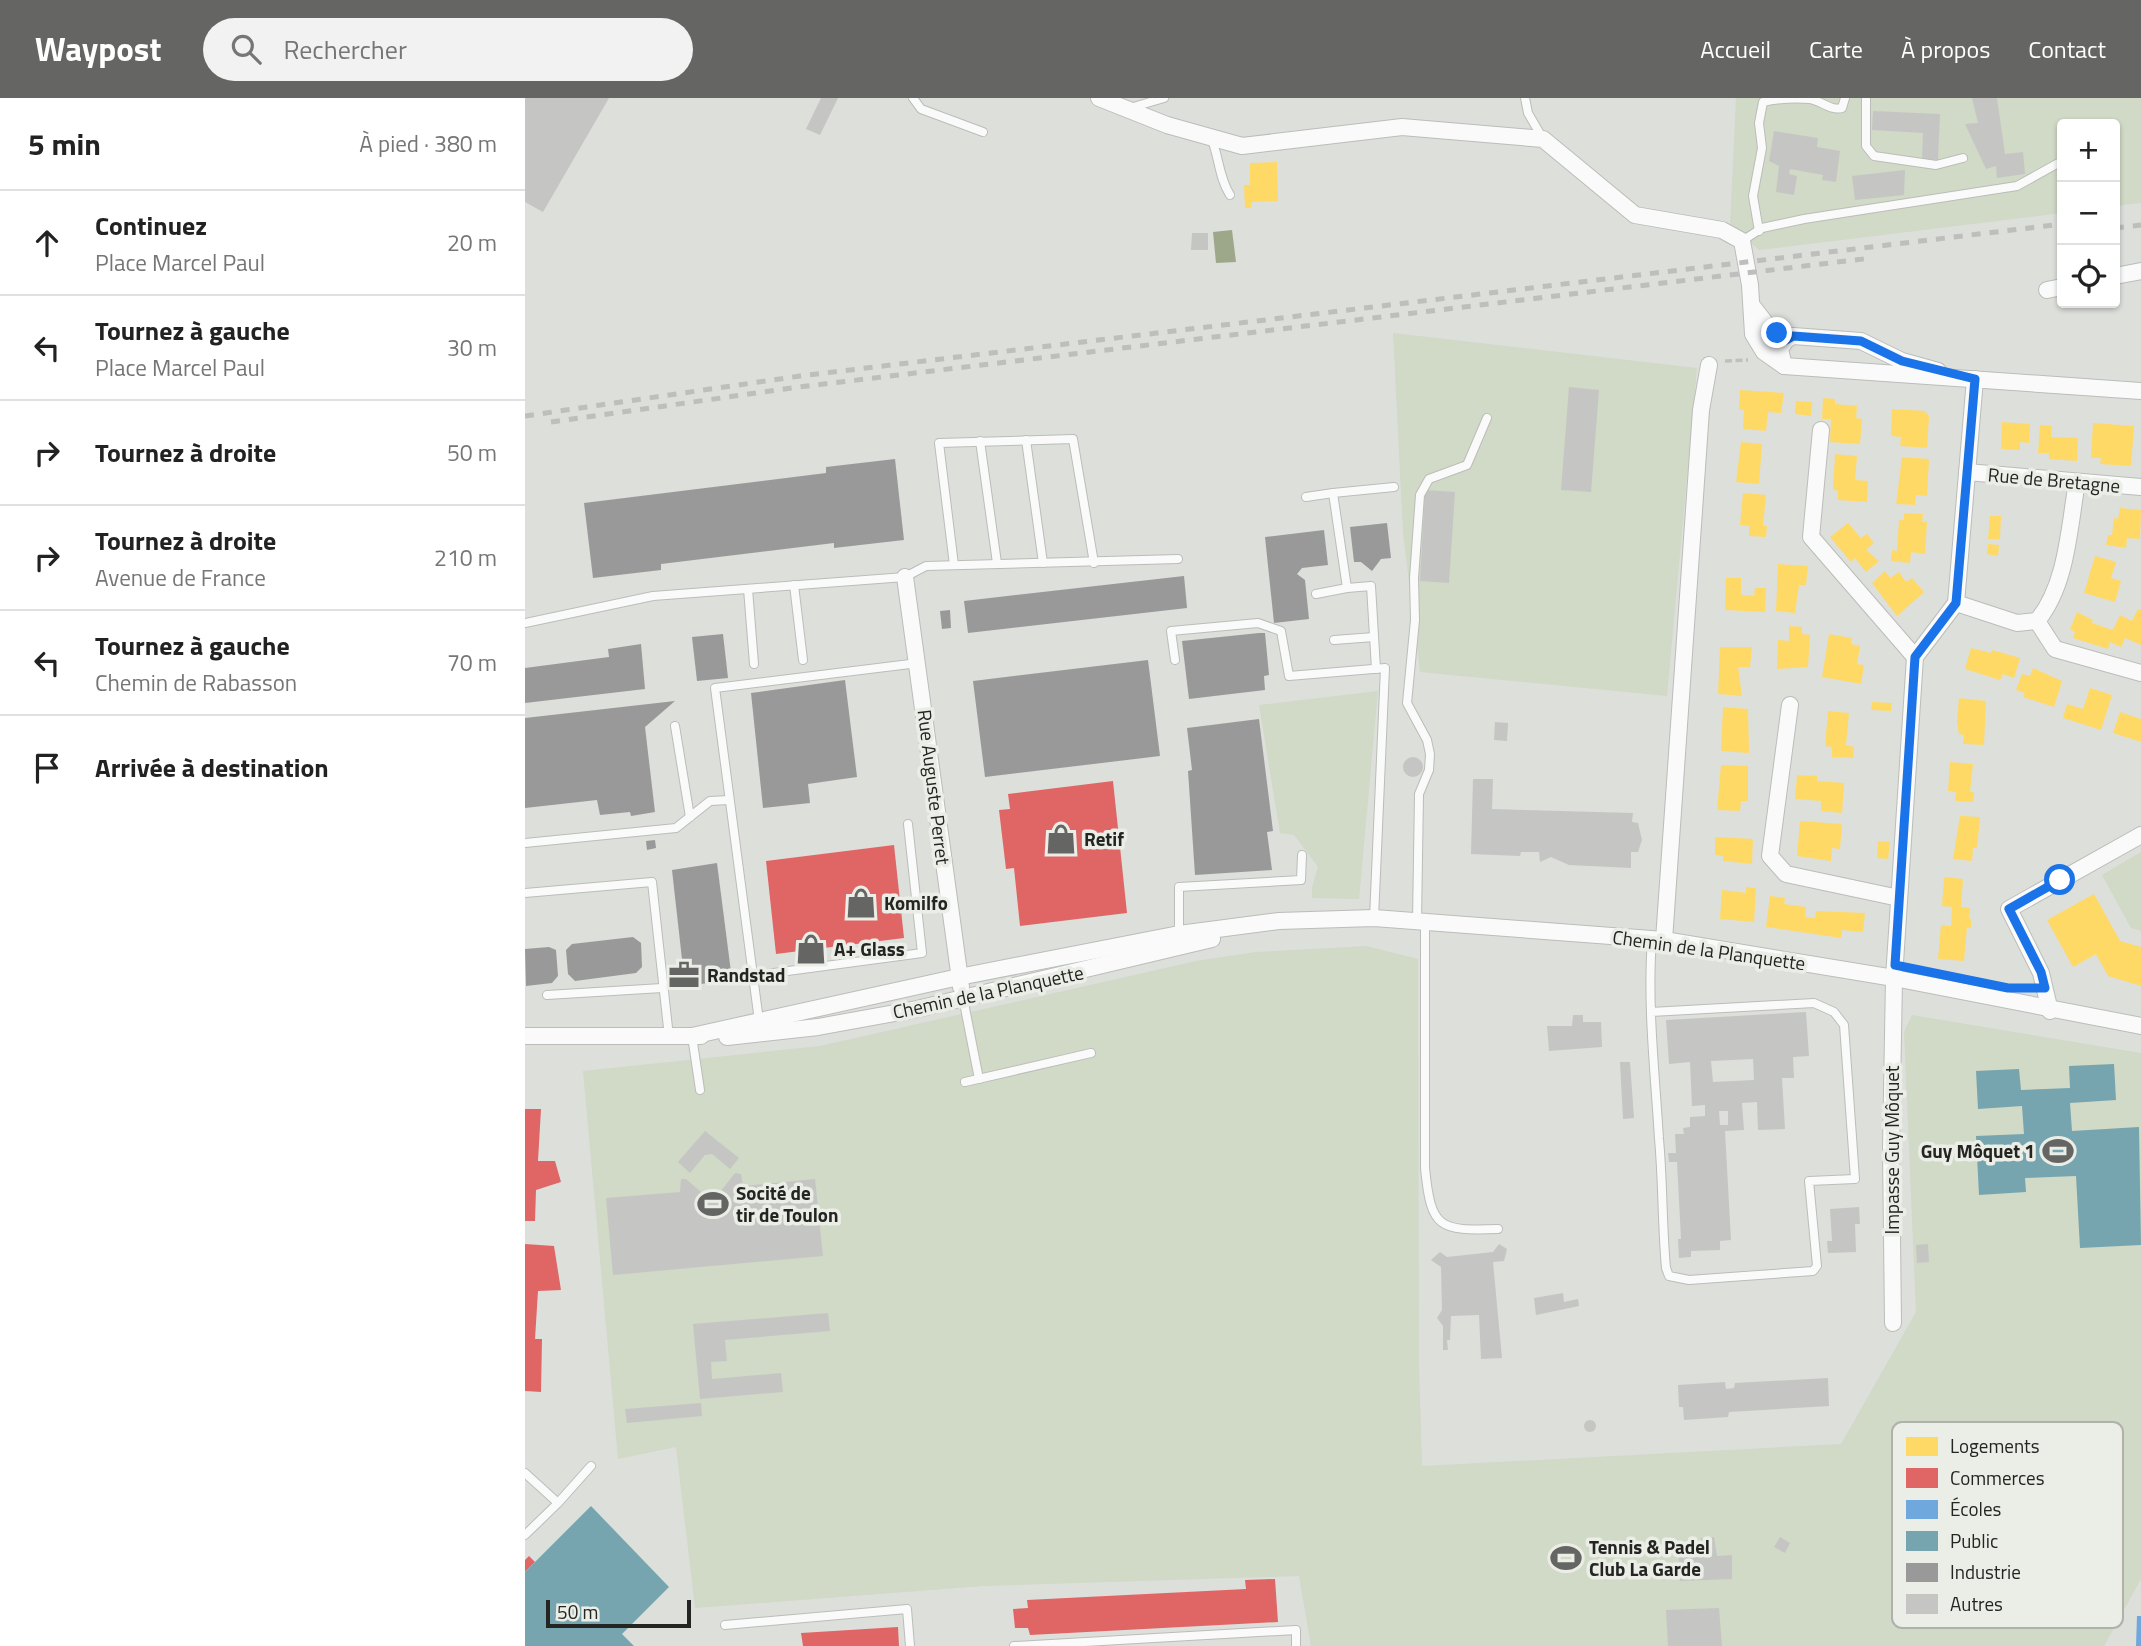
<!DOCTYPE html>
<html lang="fr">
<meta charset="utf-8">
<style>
body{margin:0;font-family:"Titillium Web",sans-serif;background:#f2f2f2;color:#222}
.controls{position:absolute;right:21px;top:21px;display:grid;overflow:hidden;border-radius:7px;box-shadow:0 2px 5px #0004}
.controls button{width:63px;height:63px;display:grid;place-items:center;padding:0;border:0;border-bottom:2px solid #e0e0e0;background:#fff;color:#222;font:35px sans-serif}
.scale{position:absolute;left:21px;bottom:18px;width:145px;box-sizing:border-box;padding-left:7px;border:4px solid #242522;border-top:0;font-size:19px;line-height:24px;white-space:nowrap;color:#242522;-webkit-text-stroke:5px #ebeee6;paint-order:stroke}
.stop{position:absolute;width:21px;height:21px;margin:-16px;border:5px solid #1a73e8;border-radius:50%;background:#fff}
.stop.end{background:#1a73e8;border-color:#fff;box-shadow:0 2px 7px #0008}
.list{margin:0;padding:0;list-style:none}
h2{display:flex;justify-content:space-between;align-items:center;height:91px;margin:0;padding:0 28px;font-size:30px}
h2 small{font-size:23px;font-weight:400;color:#767676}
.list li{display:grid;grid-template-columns:46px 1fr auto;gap:21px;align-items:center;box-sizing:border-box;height:105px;padding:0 28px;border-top:2px solid #e0e0e0}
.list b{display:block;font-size:26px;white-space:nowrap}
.list p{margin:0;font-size:23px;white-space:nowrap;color:#767676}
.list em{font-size:23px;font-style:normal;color:#767676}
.icon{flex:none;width:38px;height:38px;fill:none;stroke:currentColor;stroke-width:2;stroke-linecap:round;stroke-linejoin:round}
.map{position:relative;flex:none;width:1616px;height:1548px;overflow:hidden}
header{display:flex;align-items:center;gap:42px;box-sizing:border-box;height:98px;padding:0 35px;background:#656663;color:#fff}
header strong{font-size:33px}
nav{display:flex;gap:38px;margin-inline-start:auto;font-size:24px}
.search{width:490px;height:63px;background:#f2f2f2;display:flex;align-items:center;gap:18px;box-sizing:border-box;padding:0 24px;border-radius:38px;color:#767676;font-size:26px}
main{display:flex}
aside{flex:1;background:#fff}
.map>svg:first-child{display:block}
</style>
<header>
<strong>Waypost</strong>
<div class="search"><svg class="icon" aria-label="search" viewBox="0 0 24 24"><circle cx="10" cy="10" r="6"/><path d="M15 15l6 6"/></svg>Rechercher</div>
<nav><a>Accueil</a><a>Carte</a><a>À propos</a><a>Contact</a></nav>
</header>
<main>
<aside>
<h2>5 min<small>À pied · 380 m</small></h2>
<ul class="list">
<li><svg class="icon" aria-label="ahead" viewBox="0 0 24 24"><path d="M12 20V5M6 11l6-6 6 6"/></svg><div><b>Continuez</b><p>Place Marcel Paul</p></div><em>20 m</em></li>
<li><svg class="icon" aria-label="left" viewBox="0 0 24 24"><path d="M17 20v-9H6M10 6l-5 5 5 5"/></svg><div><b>Tournez à gauche</b><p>Place Marcel Paul</p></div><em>30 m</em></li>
<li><svg class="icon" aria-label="right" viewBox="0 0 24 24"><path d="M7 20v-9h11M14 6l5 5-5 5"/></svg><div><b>Tournez à droite</b></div><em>50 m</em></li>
<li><svg class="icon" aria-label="right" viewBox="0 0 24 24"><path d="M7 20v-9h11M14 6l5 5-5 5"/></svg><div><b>Tournez à droite</b><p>Avenue de France</p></div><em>210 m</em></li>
<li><svg class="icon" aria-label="left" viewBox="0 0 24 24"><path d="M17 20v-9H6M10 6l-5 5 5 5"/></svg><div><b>Tournez à gauche</b><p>Chemin de Rabasson</p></div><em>70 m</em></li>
<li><svg class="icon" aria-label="arrive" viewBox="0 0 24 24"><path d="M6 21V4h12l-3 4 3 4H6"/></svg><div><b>Arrivée à destination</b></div></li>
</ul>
</aside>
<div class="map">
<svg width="1616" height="1548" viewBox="0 0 1616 1548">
<rect width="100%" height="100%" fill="#dddfdb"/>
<g fill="#d1d9c7">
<polygon points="1211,0 1616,0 1616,105 1590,108 1590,26 1537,26 1537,115 1234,152 1205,127"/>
<polygon points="868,235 1172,270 1142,598 895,574 878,435"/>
<polygon points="853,593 834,801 787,800 787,789 793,769 769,737 755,735 734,607"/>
<polygon points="1616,754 1616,833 1606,830 1577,777"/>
<polygon points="841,848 893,861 894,1268 897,1368 1316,1346 1391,1214 1379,934 1387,917 1616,955 1616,1481 1579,1548 786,1548 774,1478 458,1488 170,1510 151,1349 93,1361 58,973 295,948 671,863 731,854"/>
</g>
<polygon fill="#9da88b" points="707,132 711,164 691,165 688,134"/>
<g fill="#ffd966">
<polygon points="752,64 753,103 727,104 726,110 720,110 719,87 725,87 725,65"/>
<polygon points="1215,292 1259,295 1256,315 1243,314 1241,333 1218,331 1219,312 1214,312"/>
<polygon points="1298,300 1310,301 1310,306 1332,308 1331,320 1337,321 1335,346 1305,344 1306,321 1297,321"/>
<polygon points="1271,303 1287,304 1286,318 1270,316"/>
<polygon points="1367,311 1400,313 1404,318 1402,350 1375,348 1376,339 1366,338"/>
<polygon points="1477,324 1505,326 1504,345 1495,344 1495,352 1476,351"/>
<polygon points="1568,325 1609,328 1606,368 1575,366 1576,360 1566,360"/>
<polygon points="1515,327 1527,328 1526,339 1553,340 1552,363 1524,361 1524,355 1513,355"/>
<polygon points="1216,344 1237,346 1234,386 1211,384"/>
<polygon points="1310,356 1332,358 1330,382 1343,383 1342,404 1313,402 1313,393 1308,391"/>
<polygon points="1377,359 1404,361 1402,398 1391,397 1390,407 1371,406"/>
<polygon points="1218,395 1241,397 1238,428 1242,428 1241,439 1224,438 1224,428 1215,427"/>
<polygon points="1595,410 1616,412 1615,441 1602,440 1601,450 1581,447 1583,437 1587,437 1589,420 1593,421"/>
<polygon points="1379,415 1398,416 1397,424 1402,423 1400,456 1386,454 1385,465 1366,463 1367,452 1372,453 1374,422 1379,422"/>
<polygon points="1465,418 1476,418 1475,441 1463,441"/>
<polygon points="1323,425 1336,440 1342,436 1349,445 1341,452 1354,463 1341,474 1330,460 1326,464 1305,439"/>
<polygon points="1463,446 1474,447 1473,458 1462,456"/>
<polygon points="1570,458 1591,464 1586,480 1596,483 1590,504 1559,495"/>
<polygon points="1253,466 1283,468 1281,487 1274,487 1270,515 1251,513"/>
<polygon points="1360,473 1365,480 1374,474 1381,484 1387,480 1399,494 1372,518 1347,485"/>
<polygon points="1201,480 1216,480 1216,497 1229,498 1230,490 1241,490 1240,514 1200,512"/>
<polygon points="1613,511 1616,512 1616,547 1600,540 1596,549 1585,544 1583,551 1548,540 1550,534 1545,531 1552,514 1568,522 1567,525 1588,532 1595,517 1607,523"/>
<polygon points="1264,528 1277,529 1277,536 1285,537 1283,569 1252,571 1253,542 1264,543"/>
<polygon points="1304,536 1327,540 1326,546 1335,548 1332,566 1339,567 1336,586 1297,579"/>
<polygon points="1195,549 1227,549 1225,569 1213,569 1217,598 1193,596"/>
<polygon points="1446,550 1466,555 1467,552 1495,560 1489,580 1478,576 1475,582 1440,571"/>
<polygon points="1508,570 1537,583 1529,609 1498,599 1500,595 1491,592 1497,576 1505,578"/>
<polygon points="1565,590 1587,597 1576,632 1538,620 1542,606 1558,611"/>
<polygon points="1434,600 1461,603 1459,647 1438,646 1439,637 1434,636 1432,624"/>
<polygon points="1347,604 1367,605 1366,613 1346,612"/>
<polygon points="1198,609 1223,611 1224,655 1196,653"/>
<polygon points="1303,613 1324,615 1321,647 1329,649 1328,660 1307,659 1307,649 1300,648"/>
<polygon points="1595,614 1616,621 1616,644 1588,635"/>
<polygon points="1425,664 1448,666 1445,694 1449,694 1448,704 1430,703 1431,694 1423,693"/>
<polygon points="1196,667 1223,668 1223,703 1216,703 1215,713 1192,712"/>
<polygon points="1272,677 1292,678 1292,683 1319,685 1317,715 1296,713 1296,703 1270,701"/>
<polygon points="1435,718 1455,719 1452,750 1448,750 1447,763 1428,761"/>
<polygon points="1275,723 1317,726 1315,751 1307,750 1306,763 1272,758"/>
<polygon points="1190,739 1228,741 1227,766 1198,763 1198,758 1190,757"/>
<polygon points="1353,743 1365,744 1363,761 1352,760"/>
<polygon points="1419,779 1438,781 1436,809 1445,810 1444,821 1446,821 1446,830 1442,829 1439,863 1413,861 1416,827 1426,828 1427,809 1417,808"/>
<polygon points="1221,789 1231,790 1229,824 1195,821 1197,792 1221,795"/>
<polygon points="1569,796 1595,843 1616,849 1616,888 1583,878 1571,856 1548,869 1522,822"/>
<polygon points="1245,798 1260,800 1259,806 1281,809 1280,819 1290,820 1291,813 1340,815 1338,834 1317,832 1316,840 1241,829"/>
</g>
<g fill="#e06666">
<polygon points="588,683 602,815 495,828 489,770 481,771 474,712 485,711 483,696"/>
<polygon points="369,747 379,840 251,856 241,763"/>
<polygon points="0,1011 16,1011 13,1063 30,1063 36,1084 11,1092 10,1123 0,1123"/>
<polygon points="0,1146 29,1148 36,1192 13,1193 10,1241 17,1241 16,1294 0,1293"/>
<polygon points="4,1458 10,1464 0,1474 0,1462"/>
<polygon points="750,1481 753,1524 505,1537 503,1530 490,1530 488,1511 503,1510 502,1502 721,1491 720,1482"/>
<polygon points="373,1529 374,1548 278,1548 276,1535"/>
</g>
<polygon fill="#6fa8dc" points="1612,1518 1616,1518 1616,1548 1611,1548"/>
<g fill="#76a5af">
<polygon points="1589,966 1591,1002 1545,1005 1547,1033 1614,1029 1616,1147 1555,1150 1551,1078 1500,1080 1501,1094 1454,1097 1451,1038 1499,1036 1497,1008 1453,1011 1451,973 1494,971 1496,992 1545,990 1544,968"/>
<polygon points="66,1408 144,1489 97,1536 109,1548 0,1548 0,1474"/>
</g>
<g fill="#999">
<polygon points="370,361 379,442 309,450 309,445 136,466 136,472 68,480 59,405 301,375 301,369"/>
<polygon points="862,425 866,460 856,461 847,473 836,464 829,464 825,429"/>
<polygon points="799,432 803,467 777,470 772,476 780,482 784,521 749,525 740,439"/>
<polygon points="659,478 662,510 443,535 439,503"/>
<polygon points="425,512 426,530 417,531 415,513"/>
<polygon points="734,535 740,535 744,577 739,578 740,592 664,601 657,543"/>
<polygon points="198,536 203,580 172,583 167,539"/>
<polygon points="116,546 120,591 0,605 0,570 84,559 83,551"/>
<polygon points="623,562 635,658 460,679 448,583"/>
<polygon points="320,582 332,679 283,686 285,705 238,710 226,595"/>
<polygon points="150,603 120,629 130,714 106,718 105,714 75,717 72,702 0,710 0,620"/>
<polygon points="734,621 748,733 742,734 747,772 670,777 663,673 667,672 662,630"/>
<polygon points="130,742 131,750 122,752 121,743"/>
<polygon points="192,765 207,882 160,888 147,772"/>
<polygon points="108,839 116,845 117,869 111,875 50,883 43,876 41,852 47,846"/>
<polygon points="24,849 31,852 33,878 27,885 1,888 0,851"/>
</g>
<g fill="#c5c6c3" fill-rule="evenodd">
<polygon points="0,0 84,0 18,114 0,104"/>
<polygon points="296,0 313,0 295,37 281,31"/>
<polygon points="1447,0 1472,0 1480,56 1498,54 1500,76 1472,80 1471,68 1461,71 1440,26 1453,25"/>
<polygon points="1348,13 1415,16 1413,62 1397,61 1398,35 1347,32"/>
<polygon points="1249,33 1293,40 1292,49 1315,53 1311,84 1297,82 1298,77 1265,71 1264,76 1272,78 1269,97 1251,94 1254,68 1244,63"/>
<polygon points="1380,72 1379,97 1330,102 1327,78"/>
<polygon points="667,135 683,135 683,152 666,152"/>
<polygon points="1044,289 1074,292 1066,394 1036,392"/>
<polygon points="900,392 930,394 924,485 895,483"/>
<polygon points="970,624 983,625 982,643 969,642"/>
<circle cx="888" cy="669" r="10"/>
<polygon points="948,681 968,681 967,711 1108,715 1107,724 1113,725 1117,742 1113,754 1106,754 1106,770 1044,767 1026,759 1015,764 1014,754 996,754 995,758 946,756"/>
<path d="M1281 914 1284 958 1268 959 1269 980H1257L1260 1031 1233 1032 1232 1004 1217 1005 1219 1032 1200 1033 1206 1142 1195 1143V1152L1166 1153V1159L1154 1160 1153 1141H1156L1152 1064H1144L1143 1055H1151L1150 1036H1159L1158 1030 1165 1029V1019L1180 1018V1007L1167 1008 1165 964 1144 966 1141 922ZM1228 961 1229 982 1188 984 1186 963ZM1194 1013H1203V1027H1195Z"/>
<polygon points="1048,917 1058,917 1058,924 1076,924 1077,949 1024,953 1022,928 1047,928"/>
<polygon points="1095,964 1105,964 1109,1020 1098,1021"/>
<polygon points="180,1033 214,1060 205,1071 187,1056 180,1057 165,1075 153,1064"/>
<polygon points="210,1075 216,1076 218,1088 290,1081 298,1158 88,1177 81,1100 155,1094 156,1081 161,1081 182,1099 192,1098"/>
<polygon points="1334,1109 1335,1126 1330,1126 1331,1154 1303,1155 1302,1143 1307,1143 1305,1111"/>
<polygon points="974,1146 982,1151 979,1163 968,1164 977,1260 956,1261 954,1217 926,1218 925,1242 922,1242 923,1252 918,1252 918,1228 912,1220 917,1212 916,1169 906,1162 915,1154 922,1159 968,1154"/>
<polygon points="1403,1146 1404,1164 1392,1165 1391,1147"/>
<polygon points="1038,1195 1039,1204 1053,1201 1054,1208 1011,1217 1009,1200"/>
<polygon points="303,1215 305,1233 200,1242 202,1263 186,1264 187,1281 256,1275 258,1294 175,1301 168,1226"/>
<polygon points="1303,1280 1304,1308 1204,1314 1203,1319 1159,1322 1158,1309 1154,1309 1153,1287 1200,1284 1201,1291 1209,1290 1210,1285"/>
<polygon points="176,1305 177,1318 102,1325 100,1311"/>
<circle cx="1065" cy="1328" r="6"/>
<polygon points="1189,1439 1192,1458 1207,1457 1207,1481 1155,1483 1154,1453 1176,1450 1176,1440"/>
<polygon points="1255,1439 1265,1445 1260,1455 1249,1449"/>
<polygon points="1194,1510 1197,1548 1143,1548 1141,1512"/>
</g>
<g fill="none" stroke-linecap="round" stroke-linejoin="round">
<g stroke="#bbbdb9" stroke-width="10">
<g id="lane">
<polyline points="388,0 396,11 458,34"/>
<polyline points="1000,0 1003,15 1018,41"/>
<polyline points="1341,0 1341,48 1349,58 1411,67 1438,60"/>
<polyline points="605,10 639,0"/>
<path d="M686 39C694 59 694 80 705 97"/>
<path d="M1234 133 1228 98 1237 50 1234 25 1238 4C1252 1 1271 0 1285 1 1297 3 1305 13 1317 10L1320 0"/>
<polyline points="1217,143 1237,130 1279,121 1492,88 1537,63"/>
<polyline points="501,342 518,465"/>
<polyline points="455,343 472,465"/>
<polyline points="781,399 808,395"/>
<polyline points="429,467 414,345 548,341 569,465"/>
<polyline points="269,487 278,562"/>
<polyline points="223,491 229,566"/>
<polyline points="791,496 822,490"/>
<polyline points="0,525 128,498 380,479 401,468 653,461"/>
<polyline points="809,542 849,539"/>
<polyline points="650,562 646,533 733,525 756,533 764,578 860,570 849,820"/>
<polyline points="851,571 846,488 822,490 808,395 869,389"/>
<polyline points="150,628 165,719"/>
<polyline points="0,745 151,730 185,703 204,702"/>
<polyline points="0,795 127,784 144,939"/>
<polyline points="892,823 894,696 904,672 905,656 902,642 882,605 890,522 889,480 895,397 904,381 942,367 962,320"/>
<path d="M900 824V1070C906 1131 914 1133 973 1131"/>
<polyline points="654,836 654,789 776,782 777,757"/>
<polyline points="226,878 397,855 383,726"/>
<polyline points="22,897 137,890"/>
<polyline points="438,900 454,981"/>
<path d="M1126 914 1289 905 1309 914 1319 927 1330 1081 1284 1083 1292 1168 1288 1173 1164 1182 1144 1178 1141 1170C1137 1127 1138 1084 1134 1041 1130 974 1122 907 1127 841"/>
<polyline points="234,923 190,590 393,565"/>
<polyline points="167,938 175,992"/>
<polyline points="440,984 566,955"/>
<polyline points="0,1375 33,1405 0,1437"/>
<polyline points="33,1405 66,1368"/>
<polyline points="200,1527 382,1511 385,1548"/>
<polyline points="489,1548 771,1532 771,1548"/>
</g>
</g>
<g stroke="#bbbdb9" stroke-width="18">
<g id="street">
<polyline points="574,0 642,27 717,48 877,29 1018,41 1110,117 1197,132 1217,143 1225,187 1228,236 1239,254 1259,268 1616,293"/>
<polyline points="1590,178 1616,173"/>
<polyline points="1522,192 1537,189"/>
<polyline points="1228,209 1242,227 1261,242"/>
<polyline points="1259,268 1255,251 1261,242 1268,238 1336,243 1377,263 1413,273"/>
<polyline points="1296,332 1286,439 1390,559"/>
<polyline points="1442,374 1616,389"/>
<polyline points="380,479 436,889"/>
<polyline points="1431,505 1492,525 1512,523"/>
<path d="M1512 523C1542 487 1544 430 1552 384"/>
<polyline points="1512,523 1530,551 1616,575"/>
<polyline points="1265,607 1245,758 1261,776 1374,800"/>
<polyline points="1139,842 1176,312 1184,267"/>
<polyline points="1525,913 1516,875 1484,811 1616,737"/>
<polyline points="0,938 176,938"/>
<polyline points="167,938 434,879 654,836 754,823 849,820 1139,842 1369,880 1616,928"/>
<polyline points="202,939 293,929 392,911 687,841"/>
<polyline points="1368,1225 1366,1052 1369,880 1390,559 1431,505 1450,281"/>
</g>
</g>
<polyline stroke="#bfc0be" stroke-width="3.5" stroke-dasharray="7 3.5" stroke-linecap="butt" points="1200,263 1223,262"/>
<use href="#lane" stroke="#fafafa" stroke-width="8"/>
<use href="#street" stroke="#fafafa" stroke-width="16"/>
<g stroke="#bebebd" stroke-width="5" stroke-dasharray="9 9" stroke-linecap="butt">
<polyline points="1590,130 1616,127"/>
<polyline points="0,318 275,278 1537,126"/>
<polyline points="26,324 274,289 1346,160"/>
</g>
</g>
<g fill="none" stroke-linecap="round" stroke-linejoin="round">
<polyline stroke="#1a73e8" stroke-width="9" points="1252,235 1261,242 1268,238 1336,243 1377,263 1450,281 1431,505 1390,559 1370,867 1483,890 1520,890 1516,874 1484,811 1535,782"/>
</g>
<defs>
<g id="shop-bare" transform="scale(2.415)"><path d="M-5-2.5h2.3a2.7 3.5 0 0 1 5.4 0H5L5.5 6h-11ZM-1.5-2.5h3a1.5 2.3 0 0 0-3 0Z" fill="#656663" stroke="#ebeee6" stroke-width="2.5" paint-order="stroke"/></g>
<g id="office-bare" transform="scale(2.415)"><path d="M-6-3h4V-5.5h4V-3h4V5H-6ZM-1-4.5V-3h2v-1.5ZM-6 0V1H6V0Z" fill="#656663" stroke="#ebeee6" stroke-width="2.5" paint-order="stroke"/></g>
<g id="stadium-bare" transform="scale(2.415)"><path d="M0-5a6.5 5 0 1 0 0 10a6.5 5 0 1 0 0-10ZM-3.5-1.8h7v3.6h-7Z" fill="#656663" stroke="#ebeee6" stroke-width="2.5" paint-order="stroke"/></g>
</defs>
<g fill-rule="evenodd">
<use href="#shop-bare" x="536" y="741"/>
<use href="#shop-bare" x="336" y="805"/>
<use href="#shop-bare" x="286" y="851"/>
<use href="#office-bare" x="159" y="877"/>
<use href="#stadium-bare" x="1533" y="1053"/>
<use href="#stadium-bare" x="188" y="1106"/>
<use href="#stadium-bare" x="1041" y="1460"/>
</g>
<g text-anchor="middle" stroke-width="7" stroke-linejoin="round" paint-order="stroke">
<g font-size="19" fill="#242522" stroke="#ebeee6">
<text transform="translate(1529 382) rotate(5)" y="7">Rue de Bretagne</text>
<text transform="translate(409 689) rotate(83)" y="7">Rue Auguste Perret</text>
<text transform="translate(1184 852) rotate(8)" y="7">Chemin de la Planquette</text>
<text transform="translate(463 894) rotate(-12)" y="7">Chemin de la Planquette</text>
<text transform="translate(1367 1052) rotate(-90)" y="7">Impasse Guy Môquet</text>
</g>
<g font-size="19" font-weight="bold" fill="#242522" stroke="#ebeee6" text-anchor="start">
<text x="559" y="748">Retif</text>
<text x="359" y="812">Komilfo</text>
<text x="309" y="858">A+ Glass</text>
<text x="182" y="884">Randstad</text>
<text x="1510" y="1060" text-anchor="end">Guy Môquet 1</text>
<text x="211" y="1102">Socité de<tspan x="211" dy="22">tir de Toulon</tspan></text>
<text x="1064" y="1456">Tennis &amp; Padel<tspan x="1064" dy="22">Club La Garde</tspan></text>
</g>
</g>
<rect x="1367" y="1324" width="231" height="206" rx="10" fill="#ebeee6" stroke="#afb2ab" stroke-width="2"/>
<rect x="1381" y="1339" width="32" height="19" fill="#ffd966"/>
<rect x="1381" y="1370" width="32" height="20" fill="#e06666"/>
<rect x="1381" y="1402" width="32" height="19" fill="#6fa8dc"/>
<rect x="1381" y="1433" width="32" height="20" fill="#76a5af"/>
<rect x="1381" y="1465" width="32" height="19" fill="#999"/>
<rect x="1381" y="1496" width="32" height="20" fill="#c5c6c3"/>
<g font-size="19" fill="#242522">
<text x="1425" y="1355">Logements</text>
<text x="1425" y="1387">Commerces</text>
<text x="1425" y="1418">Écoles</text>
<text x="1425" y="1450">Public</text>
<text x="1425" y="1481">Industrie</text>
<text x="1425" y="1513">Autres</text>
</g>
</svg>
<div class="controls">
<button>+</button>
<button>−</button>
<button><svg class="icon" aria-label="locate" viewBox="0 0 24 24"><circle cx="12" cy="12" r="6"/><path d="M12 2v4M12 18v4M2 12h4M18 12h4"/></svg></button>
</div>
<div class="scale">50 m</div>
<div class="stop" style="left:1535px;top:782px"></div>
<div class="stop end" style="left:1252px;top:235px"></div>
</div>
</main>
